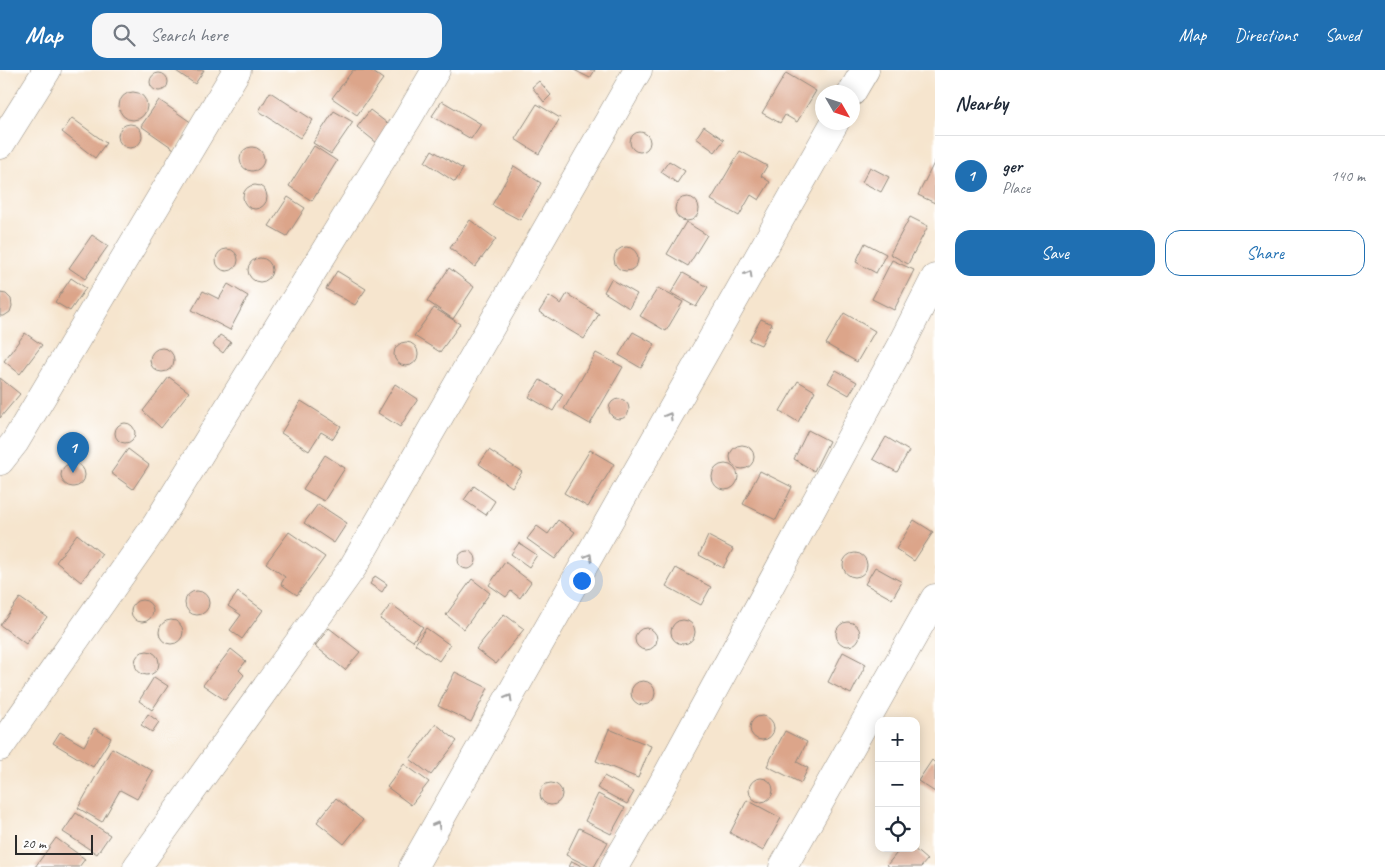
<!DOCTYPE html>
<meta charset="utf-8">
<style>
body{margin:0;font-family:Caveat,sans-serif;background:#f6f6f7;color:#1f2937}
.controls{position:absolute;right:15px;bottom:15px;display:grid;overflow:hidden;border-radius:10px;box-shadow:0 2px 12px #0003}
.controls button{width:45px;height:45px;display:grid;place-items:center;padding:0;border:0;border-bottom:1px solid #e0e1e3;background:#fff;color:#1f2937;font:25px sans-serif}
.compass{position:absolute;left:815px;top:15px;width:45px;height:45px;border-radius:50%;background:#fff;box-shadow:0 2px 12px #0003;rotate:129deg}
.scale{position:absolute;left:15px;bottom:12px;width:78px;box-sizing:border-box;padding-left:5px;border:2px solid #2b2b2b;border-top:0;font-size:14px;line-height:18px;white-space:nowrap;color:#2b2b2b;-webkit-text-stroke:4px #fff;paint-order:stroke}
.you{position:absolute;left:581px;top:510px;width:18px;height:18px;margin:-12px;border:4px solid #fff;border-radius:50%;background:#1a73e8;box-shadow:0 0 0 8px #1a73e833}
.badge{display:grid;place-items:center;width:32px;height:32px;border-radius:50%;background:#1f6fb2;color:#fff;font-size:16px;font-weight:700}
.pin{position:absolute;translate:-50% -41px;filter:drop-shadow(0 1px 2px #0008)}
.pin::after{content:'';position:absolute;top:26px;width:18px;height:15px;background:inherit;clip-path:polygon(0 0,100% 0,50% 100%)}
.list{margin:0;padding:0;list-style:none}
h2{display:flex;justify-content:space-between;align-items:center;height:65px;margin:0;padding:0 20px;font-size:21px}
h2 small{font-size:16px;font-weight:400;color:#747a83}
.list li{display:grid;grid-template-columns:32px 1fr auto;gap:15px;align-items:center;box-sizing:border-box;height:80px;padding:0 20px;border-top:1px solid #e0e1e3}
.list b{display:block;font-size:19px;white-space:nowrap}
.list p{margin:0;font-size:16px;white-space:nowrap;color:#747a83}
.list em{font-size:16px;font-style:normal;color:#747a83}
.actions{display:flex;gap:10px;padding:15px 20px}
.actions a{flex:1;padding:11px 0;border:1px solid #1f6fb2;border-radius:15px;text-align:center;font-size:18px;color:#1f6fb2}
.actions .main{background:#1f6fb2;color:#fff}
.icon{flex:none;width:28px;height:28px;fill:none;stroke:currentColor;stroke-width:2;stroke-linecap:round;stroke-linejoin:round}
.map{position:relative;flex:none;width:935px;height:797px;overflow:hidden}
header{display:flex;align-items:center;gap:30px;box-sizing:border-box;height:70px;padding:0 25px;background:#1f6fb2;color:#fff}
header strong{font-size:24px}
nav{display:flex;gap:28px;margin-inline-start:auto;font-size:18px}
.search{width:350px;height:45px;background:#f6f6f7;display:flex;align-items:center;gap:12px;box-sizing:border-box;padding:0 18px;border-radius:15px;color:#747a83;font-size:19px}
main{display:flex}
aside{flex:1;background:#fff}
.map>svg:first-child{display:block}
</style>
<header>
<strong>Map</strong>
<div class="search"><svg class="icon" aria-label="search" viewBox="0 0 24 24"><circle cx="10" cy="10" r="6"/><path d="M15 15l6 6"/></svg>Search here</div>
<nav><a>Map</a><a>Directions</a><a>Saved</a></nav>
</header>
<main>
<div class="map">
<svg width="935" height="797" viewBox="0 0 935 797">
<rect width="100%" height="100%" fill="#fff"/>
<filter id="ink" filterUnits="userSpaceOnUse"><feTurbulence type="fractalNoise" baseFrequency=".02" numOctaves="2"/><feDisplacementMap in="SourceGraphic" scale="10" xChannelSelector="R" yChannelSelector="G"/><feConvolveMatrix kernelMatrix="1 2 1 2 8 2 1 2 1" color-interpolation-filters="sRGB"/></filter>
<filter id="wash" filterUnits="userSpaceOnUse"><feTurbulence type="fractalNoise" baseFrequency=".0096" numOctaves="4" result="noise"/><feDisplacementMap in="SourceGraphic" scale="20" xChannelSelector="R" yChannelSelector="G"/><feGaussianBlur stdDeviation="1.12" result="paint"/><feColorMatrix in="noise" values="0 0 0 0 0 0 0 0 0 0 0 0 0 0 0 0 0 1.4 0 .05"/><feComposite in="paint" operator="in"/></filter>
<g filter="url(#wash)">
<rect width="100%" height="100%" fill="#f6e5ce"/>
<g id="blocks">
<g fill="#dca58a">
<polygon points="177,0 204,0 195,14 176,1"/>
<polygon points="353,0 370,0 383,9 357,45 332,28"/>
<polygon points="574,0 595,0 590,8"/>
<circle cx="159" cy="12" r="9"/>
<polygon points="786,3 816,21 797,52 785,45 780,53 762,43"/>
<polygon points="539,11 551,25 544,32 532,17"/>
<polygon points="270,22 313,50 300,68 259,41"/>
<circle cx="133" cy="36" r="14"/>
<polygon points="159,30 192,53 174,79 141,56"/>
<polygon points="442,31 481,54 471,69 432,46"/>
<polygon points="537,34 560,48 539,84 515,69"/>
<polygon points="370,40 391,56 377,73 357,57"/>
<polygon points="334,41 353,52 331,84 313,73"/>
<polygon points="72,48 106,73 95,88 62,62"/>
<circle cx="130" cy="66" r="12"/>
<polygon points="704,56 724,70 715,82 696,68"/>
<circle cx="640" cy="72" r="10"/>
<polygon points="314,76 337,91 312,131 289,116"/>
<circle cx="252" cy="89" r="12"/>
<polygon points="432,80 463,99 455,112 425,92"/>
<polygon points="740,81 767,96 761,106 770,112 759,130 751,125 739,146 711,130"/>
<polygon points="669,91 685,101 677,113 661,102"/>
<polygon points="935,91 935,133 918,125"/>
<polygon points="514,96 541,113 520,150 492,135"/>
<polygon points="870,97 889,107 881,122 862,112"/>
<circle cx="255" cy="127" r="12"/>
<polygon points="288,127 305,138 287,166 269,156"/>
<circle cx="687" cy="139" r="12"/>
<polygon points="910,147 928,156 908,194 890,184"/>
<polygon points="470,150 496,169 475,197 450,178"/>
<polygon points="686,152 707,165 688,196 667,184"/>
<polygon points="92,165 108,176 85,209 69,198"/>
<polygon points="865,173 886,184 876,203 856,192"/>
<circle cx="626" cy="189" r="12"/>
<circle cx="227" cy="190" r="11"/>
<circle cx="260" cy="200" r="12"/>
<polygon points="892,190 914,200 894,240 872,229"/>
<polygon points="449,198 474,217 453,249 427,231"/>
<polygon points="337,201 366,219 355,235 326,219"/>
<polygon points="683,203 708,217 696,237 671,223"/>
<polygon points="71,208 86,218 70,241 55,232"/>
<polygon points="611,209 637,224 629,238 604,222"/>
<polygon points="228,214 248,226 230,260 192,240 203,221 219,229"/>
<polygon points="658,218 683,232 666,261 640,246"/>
<polygon points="0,223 6,224 11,229 12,236 10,242 4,246 0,246"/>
<polygon points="567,224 599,244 584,269 539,242 549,226 561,234"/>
<polygon points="434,238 460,254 440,282 414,266"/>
<polygon points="844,243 875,261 857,292 826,274"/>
<polygon points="761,249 772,254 761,275 749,270"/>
<polygon points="633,262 655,274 641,298 619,285"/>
<polygon points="25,263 42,275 20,304 4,291"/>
<polygon points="220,265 231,272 223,283 213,275"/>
<circle cx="406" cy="284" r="12"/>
<circle cx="162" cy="290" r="12"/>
<polygon points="596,283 623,297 590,354 564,339"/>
<polygon points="836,300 857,312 849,325 828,313"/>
<polygon points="169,307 189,322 161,358 143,341"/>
<polygon points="0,308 20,324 0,348"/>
<polygon points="540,310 563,324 553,341 529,327"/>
<polygon points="798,311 815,321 798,352 780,341"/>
<polygon points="395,314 418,329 400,357 378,343"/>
<circle cx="619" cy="339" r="10"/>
<polygon points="301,331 341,356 333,369 321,362 309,381 281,363"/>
<circle cx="125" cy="363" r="10"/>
<polygon points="808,360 829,371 814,401 794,389"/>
<polygon points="886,367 909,381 897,402 873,389"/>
<circle cx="742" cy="387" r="12"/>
<polygon points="128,379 149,395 133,419 111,403"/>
<polygon points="489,380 522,402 512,417 479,394"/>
<polygon points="590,380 614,394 588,437 564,423"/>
<polygon points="325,385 345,398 324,431 303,419"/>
<circle cx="73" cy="405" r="12"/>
<circle cx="725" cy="407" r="13"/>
<polygon points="760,401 792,417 776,450 743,434"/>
<polygon points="474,416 495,431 486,445 464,430"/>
<polygon points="318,434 347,453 334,473 304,453"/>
<polygon points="558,450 575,462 555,489 527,469 537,456 548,464"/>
<polygon points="914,450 933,462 914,491 896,479"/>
<polygon points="289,462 325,487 297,525 281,514 285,507 266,493"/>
<polygon points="77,464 102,484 81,512 56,492"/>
<polygon points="708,466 733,479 723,498 699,485"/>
<polygon points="519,473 537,485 529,497 511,484"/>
<circle cx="467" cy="490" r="9"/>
<circle cx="855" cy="495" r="12"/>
<polygon points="505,492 531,512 520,528 511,521 506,527 489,515"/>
<polygon points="875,497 902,512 892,529 865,514"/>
<polygon points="676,498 711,517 701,535 666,516"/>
<polygon points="375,506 387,514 382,522 370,514"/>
<polygon points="472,509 490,523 464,559 446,545"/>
<circle cx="197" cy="533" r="12"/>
<polygon points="238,522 263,540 242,569 230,560 241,545 228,536"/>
<polygon points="20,528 47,547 26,574 0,555"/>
<circle cx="142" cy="541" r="11"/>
<polygon points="391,534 423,557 413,571 380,549"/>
<polygon points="504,544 524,559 496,594 476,579"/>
<circle cx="683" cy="562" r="12"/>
<circle cx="171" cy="562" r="12"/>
<circle cx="848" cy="564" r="12"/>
<circle cx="646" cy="569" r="11"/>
<polygon points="329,558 360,582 345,600 315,576"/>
<polygon points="426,558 450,575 439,591 415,574"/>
<polygon points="231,579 246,591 239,600 244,605 225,630 203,615"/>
<circle cx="147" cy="593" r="12"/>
<polygon points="843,582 866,594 851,624 828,612"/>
<polygon points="455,602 488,618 471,652 438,636"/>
<polygon points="154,607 168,616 152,640 139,631"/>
<circle cx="643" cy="623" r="12"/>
<polygon points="148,644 159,652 152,662 141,655"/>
<circle cx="762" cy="658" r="12"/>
<polygon points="436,654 457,671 431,705 410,689"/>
<polygon points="94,658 111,668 93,697 53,673 60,662 84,676"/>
<polygon points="609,659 651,676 638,708 596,691"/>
<polygon points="785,661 807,672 797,692 808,698 801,713 767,696"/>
<polygon points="112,678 153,701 137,729 120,720 102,752 78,738"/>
<polygon points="932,690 935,693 935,722 918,711"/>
<polygon points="404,694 429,712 411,735 387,717"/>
<polygon points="604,706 634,722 627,734 597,718"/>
<circle cx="761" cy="720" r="12"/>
<circle cx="551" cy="724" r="11"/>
<polygon points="598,724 625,738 611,764 585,751"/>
<polygon points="336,728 363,750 344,774 317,752"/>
<polygon points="747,730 781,748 763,781 730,763"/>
<polygon points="76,743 110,765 97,784 63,762"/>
<polygon points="579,758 608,772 594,797 590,797 566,785"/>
<polygon points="56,768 85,789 79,797 35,797"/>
<polygon points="901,778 913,778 927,790 921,797 890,797 887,795"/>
<polygon points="572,791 583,797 569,797"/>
</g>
</g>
</g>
<g filter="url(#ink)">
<use href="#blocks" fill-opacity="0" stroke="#90887c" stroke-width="1"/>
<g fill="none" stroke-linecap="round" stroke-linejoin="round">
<g stroke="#90887c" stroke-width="29">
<g id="minor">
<polyline points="852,22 865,0"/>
<polyline points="0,75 47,0"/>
<polyline points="0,391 15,372 237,0"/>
<polyline points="0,677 156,455 375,100 408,48 436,0"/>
<polyline points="137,797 353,497 638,0"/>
<polyline points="413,797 835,52"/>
<polyline points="614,797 658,722 901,275 935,208"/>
<polyline points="783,797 935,528"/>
</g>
</g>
<use href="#minor" stroke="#fff" stroke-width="28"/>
</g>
<defs><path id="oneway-chevron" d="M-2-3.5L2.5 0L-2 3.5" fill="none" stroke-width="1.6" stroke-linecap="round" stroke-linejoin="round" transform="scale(1.25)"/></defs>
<g stroke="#a0a0a0">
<use href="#oneway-chevron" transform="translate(749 204) rotate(-60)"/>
<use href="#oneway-chevron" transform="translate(669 346) rotate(-60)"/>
<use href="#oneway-chevron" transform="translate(589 487) rotate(-60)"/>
<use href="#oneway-chevron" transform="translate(509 628) rotate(-60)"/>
<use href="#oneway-chevron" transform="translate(437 755) rotate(-60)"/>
</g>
</g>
</svg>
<div class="controls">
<button>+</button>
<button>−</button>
<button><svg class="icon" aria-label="locate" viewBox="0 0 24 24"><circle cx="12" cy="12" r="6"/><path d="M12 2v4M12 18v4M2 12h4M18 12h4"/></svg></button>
</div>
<svg class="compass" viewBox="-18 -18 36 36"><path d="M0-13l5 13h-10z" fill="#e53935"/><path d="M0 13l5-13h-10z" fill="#747a83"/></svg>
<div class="scale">20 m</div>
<div class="you"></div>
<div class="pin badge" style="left:73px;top:403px">1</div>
</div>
<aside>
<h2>Nearby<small></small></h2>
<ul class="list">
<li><span class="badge">1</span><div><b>ger</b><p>Place</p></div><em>140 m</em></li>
</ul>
<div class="actions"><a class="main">Save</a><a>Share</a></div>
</aside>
</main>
